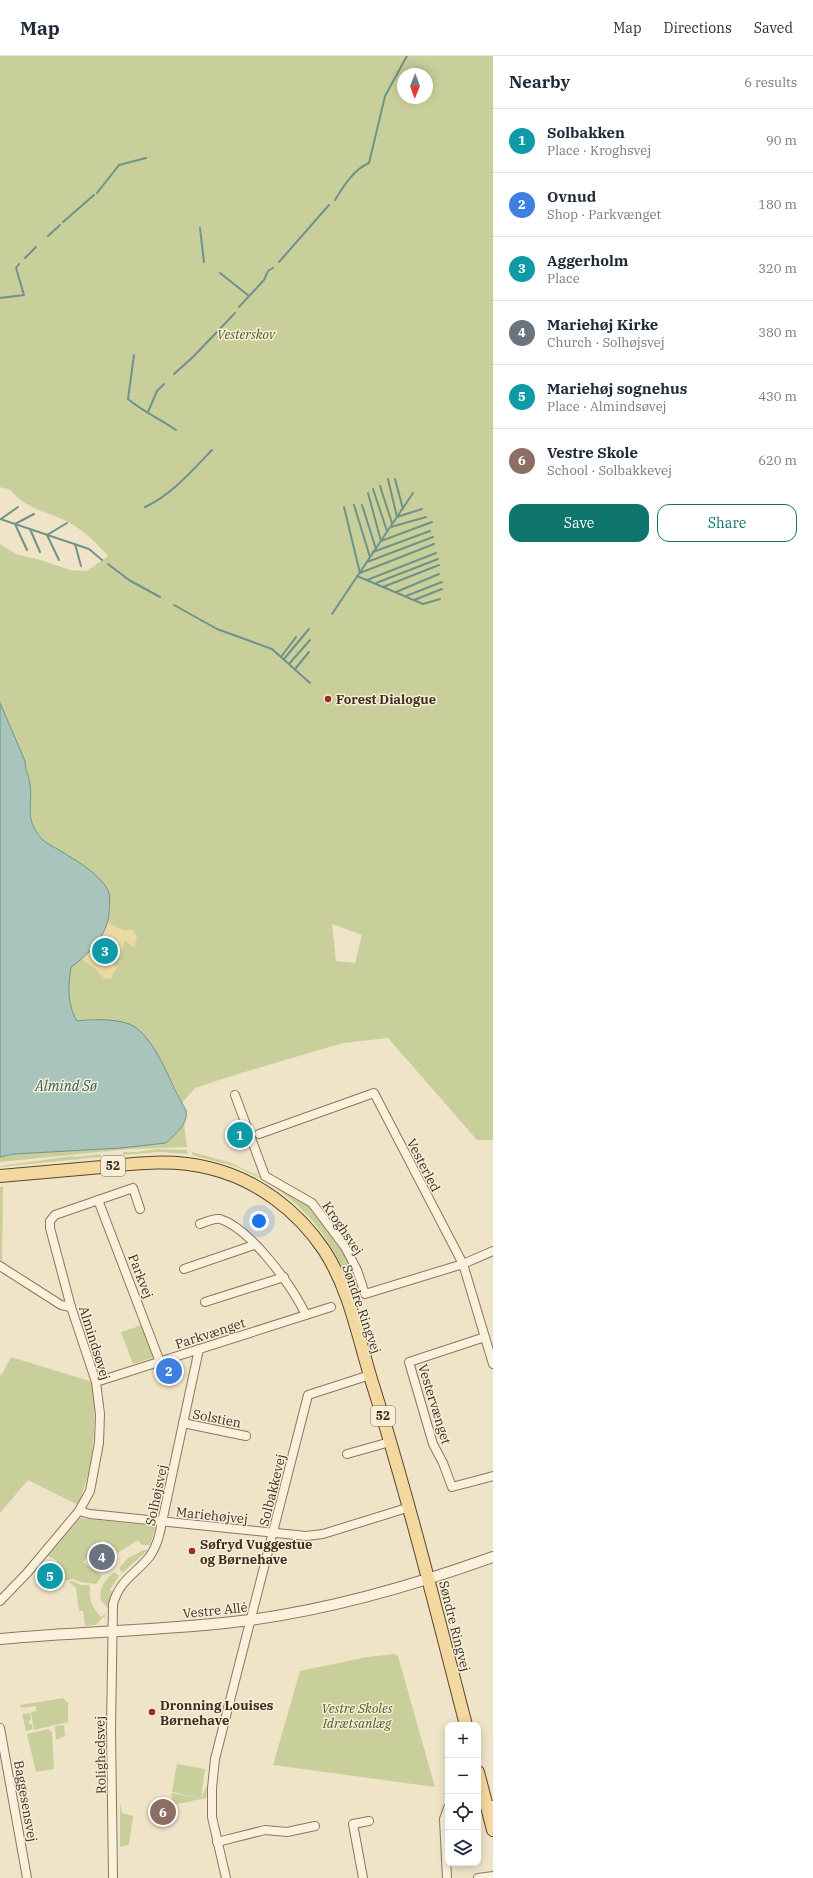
<!DOCTYPE html>
<meta charset="utf-8">
<style>
body{margin:0;font-family:"IBM Plex Serif",serif;background:#f2f2f3;color:#1f2937}
.controls{position:absolute;right:12px;bottom:12px;display:grid;overflow:hidden;border-radius:8px;box-shadow:0 2px 10px #0003}
.controls button{width:36px;height:36px;display:grid;place-items:center;padding:0;border:0;border-bottom:1px solid #e0e1e3;background:#fff;color:#1f2937;font:20px sans-serif}
.compass{position:absolute;left:397px;top:12px;width:36px;height:36px;border-radius:50%;background:#fff;box-shadow:0 2px 10px #0003;rotate:181deg}
.you{position:absolute;left:259px;top:1165px;width:14px;height:14px;margin:-10px;border:3px solid #fff;border-radius:50%;background:#1a73e8;box-shadow:0 0 0 6px #1a73e833}
.badge{display:grid;place-items:center;width:26px;height:26px;border-radius:50%;background:#0f766e;color:#fff;font-size:13px;font-weight:700}
.pin{position:absolute;translate:-50% -50%;border:2px solid #fff;box-shadow:0 1px 4px #0006}
.list{margin:0;padding:0;list-style:none}
h2{display:flex;justify-content:space-between;align-items:center;height:52px;margin:0;padding:0 16px;font-size:17px}
h2 small{font-size:13px;font-weight:400;color:#747a83}
.list li{display:grid;grid-template-columns:26px 1fr auto;gap:12px;align-items:center;box-sizing:border-box;height:64px;padding:0 16px;border-top:1px solid #e0e1e3}
.list b{display:block;font-size:15px;white-space:nowrap}
.list p{margin:0;font-size:13px;white-space:nowrap;color:#747a83}
.list em{font-size:13px;font-style:normal;color:#747a83}
.actions{display:flex;gap:8px;padding:12px 16px}
.actions a{flex:1;padding:9px 0;border:1px solid #0f766e;border-radius:12px;text-align:center;font-size:14px;color:#0f766e}
.actions .main{background:#0f766e;color:#fff}
.icon{flex:none;width:22px;height:22px;fill:none;stroke:currentColor;stroke-width:2;stroke-linecap:round;stroke-linejoin:round}
.map{position:relative;flex:none;width:493px;height:1822px;overflow:hidden}
header{display:flex;align-items:center;gap:24px;box-sizing:border-box;height:56px;padding:0 20px;background:#fff;border-bottom:1px solid #e0e1e3}
header strong{font-size:19px}
nav{display:flex;gap:22px;margin-inline-start:auto;font-size:14px}
main{display:flex}
aside{flex:1;background:#fff}
.map>svg:first-child{display:block}
</style>
<header>
<strong>Map</strong>
<nav><a>Map</a><a>Directions</a><a>Saved</a></nav>
</header>
<main>
<div class="map">
<svg width="493" height="1822" viewBox="0 0 493 1822">
<rect width="100%" height="100%" fill="#f0e4c8"/>
<g fill="#c9cf9b" fill-rule="evenodd">
<path d="M0 0H493V1084H477L388 982 343 987 241 1017 195 1032 182 1047 173 1026 95 963 77 965C65 943 68 916 68 891L97 914 104 922 107 907 121 897 124 885 133 874H123L108 867C109 859 110 850 110 842 108 815 59 800 42 783 25 766 33 749 30 728 30 719 25 716 25 705L0 647V488L16 498 44 505 70 514 87 515 108 500C94 485 85 475 66 465 46 455 25 453 11 434L0 431ZM403 18H427V42H403ZM332 868 362 879 355 907 336 905Z"/>
<polygon points="184,1067 187,1091 129,1093 0,1106 0,1101 14,1098 121,1092 166,1087"/>
<polygon points="157,1093 187,1094 188,1098 158,1096 123,1099 123,1096 137,1096"/>
<polygon points="192,1096 231,1107 267,1124 266,1125 237,1111 192,1099"/>
<polygon points="100,1098 101,1101 0,1111 0,1110 72,1100 76,1101"/>
<path d="M269 1125 304 1145 323 1167 347 1201 360 1237 358 1238 360 1244 356 1245C338 1194 314 1156 268 1127Z"/>
<polygon points="0,1131 3,1131 2,1208 0,1207"/>
<polygon points="142,1269 155,1301 133,1308 121,1276"/>
<path d="M11 1301 93 1326C96 1371 95 1406 78 1449L28 1424 0 1457V1318L1 1320Z"/>
<polygon points="80,1462 156,1470 150,1489 142,1489 138,1484 116,1498 103,1484 83,1506 102,1520 96,1528 81,1526 72,1523 66,1525 55,1517 57,1505 48,1500"/>
<polygon points="144,1494 148,1494 122,1517 119,1512 128,1502"/>
<path d="M114 1516 119 1520 110 1534 112 1535 108 1552 101 1545C98 1532 105 1524 114 1516Z"/>
<path d="M72 1525 81 1529H90C89 1542 91 1551 101 1561L105 1558V1561H103L96 1569 85 1570 83 1555H79L76 1532 69 1526Z"/>
<polygon points="395,1598 398,1600 435,1731 273,1709 300,1615 367,1601"/>
<polygon points="63,1642 68,1647 68,1666 34,1674 31,1656 36,1655 36,1650 21,1652 20,1649"/>
<polygon points="30,1657 31,1663 28,1667 32,1669 33,1673 26,1675 22,1658"/>
<polygon points="64,1669 65,1680 56,1684 55,1670"/>
<polygon points="48,1673 52,1676 54,1713 36,1716 27,1678"/>
<polygon points="177,1708 205,1713 201,1742 207,1729 206,1742 173,1749 171,1737 201,1742 172,1736"/>
<polygon points="120,1746 122,1757 133,1760 129,1789 120,1791"/>
</g>
<polygon fill="#ecd9a5" points="108,867 123,874 133,874 137,881 134,891 124,885 121,900 113,901 108,906 118,911 113,917 111,923 104,922 97,914 82,903 104,875"/>
<path fill="#a9c4bc" stroke="#6f938a" d="M0 647 25 705C25 715 29 719 30 728 33 751 24 762 41 782 45 787 54 791 59 794 75 804 99 817 108 834 111 841 109 851 109 858 107 880 88 899 71 911 68 930 67 948 77 965 92 963 122 962 135 971 158 987 171 1030 186 1054 189 1068 175 1078 166 1087L121 1092 14 1098 0 1101Z"/>
<g fill="none" stroke-linecap="round" stroke-linejoin="round">
<g stroke="#6f938a" stroke-width="2">
<polyline points="97,137 119,109 146,102"/>
<path d="M335 144C343 131 354 113 369 107L385 40 407 0"/>
<polyline points="63,166 94,139"/>
<polyline points="200,172 204,206"/>
<polyline points="48,180 60,169"/>
<polyline points="25,202 36,191"/>
<polyline points="279,206 329,149"/>
<polyline points="220,217 249,240"/>
<polyline points="0,242 24,239 16,212 19,208"/>
<polyline points="239,251 264,224 268,215 273,212"/>
<path d="M134 299 128 343C142 355 160 363 176 374"/>
<polyline points="174,318 193,301 235,257"/>
<polyline points="148,356 157,335 164,328"/>
<polyline points="388,423 397,461 422,453"/>
<polyline points="395,423 403,453"/>
<polyline points="380,430 392,467"/>
<polyline points="373,433 387,475"/>
<polyline points="368,437 381,485 432,466"/>
<polyline points="354,449 370,501"/>
<polyline points="362,449 376,493"/>
<path d="M145 451C171 439 192 415 212 394"/>
<polyline points="344,451 360,517 434,488"/>
<polyline points="0,463 89,493 102,504"/>
<polyline points="1,463 18,451"/>
<polyline points="391,471 426,461"/>
<polyline points="30,473 40,496"/>
<polyline points="75,488 81,510"/>
<polyline points="27,494 15,468 34,458"/>
<polyline points="373,496 430,475"/>
<polyline points="59,504 47,479 67,467"/>
<polyline points="367,506 433,481"/>
<polyline points="108,508 129,524 160,541"/>
<polyline points="357,520 423,548 440,543"/>
<polyline points="367,524 436,497"/>
<polyline points="376,527 438,503"/>
<polyline points="383,531 439,509"/>
<polyline points="396,536 439,518"/>
<polyline points="406,540 442,526"/>
<polyline points="414,544 442,533"/>
<polyline points="174,549 217,573 272,593 310,627"/>
<polyline points="332,558 413,437"/>
<polyline points="281,601 296,581"/>
<polyline points="284,603 309,573"/>
<polyline points="289,608 310,584"/>
<polyline points="295,613 309,596"/>
</g>
<g stroke="#8d765c" stroke-width="10">
<g id="minor">
<polyline points="235,1039 265,1120 312,1147 345,1191 357,1214 365,1238 463,1208 493,1195"/>
<polyline points="259,1078 374,1037 463,1208 493,1308"/>
<polyline points="98,1144 160,1306"/>
<path d="M200 1168C205 1166 215 1162 220 1163 251 1173 292 1230 306 1259"/>
<polyline points="0,1210 61,1249 71,1251"/>
<polyline points="184,1213 254,1189"/>
<polyline points="205,1246 284,1221"/>
<polyline points="485,1281 409,1306 433,1388 443,1407 452,1431 493,1420"/>
<polyline points="96,1326 331,1251"/>
<polyline points="183,1367 246,1380"/>
<polyline points="347,1398 390,1386"/>
<polyline points="79,1455 90,1458 306,1480 323,1478 410,1451"/>
<polyline points="0,1545 27,1517 79,1455 90,1435 99,1387 100,1358 96,1326 71,1251 50,1172 50,1165 55,1159 133,1132 140,1153"/>
<polyline points="0,1672 27,1822"/>
<polyline points="478,1749 493,1749"/>
<polyline points="217,1786 265,1774 287,1776 315,1770"/>
<path d="M113 1822 111 1672 113 1548C120 1523 136 1518 150 1500 154 1494 157 1487 159 1480L199 1293"/>
<polyline points="226,1822 212,1761 212,1732 215,1703 308,1339 370,1319"/>
<polyline points="363,1822 353,1768 369,1765"/>
<polyline points="447,1822 444,1763 448,1752"/>
<polyline points="478,1822 493,1820"/>
</g>
</g>
<g stroke="#8d765c" stroke-width="12">
<path id="tertiary" d="M0 1583C83 1575 167 1575 250 1564 333 1553 415 1529 493 1501"/>
</g>
<g stroke="#5b4430" stroke-width="14">
<g id="primary">
<path d="M0 1120C34 1117 68 1114 102 1111 138 1107 174 1103 209 1112 256 1123 297 1154 324 1194 349 1232 358 1280 371 1323 407 1437 436 1553 466 1669"/>
<polyline points="478,1716 493,1774"/>
</g>
</g>
<use href="#minor" stroke="#faf1dc" stroke-width="8"/>
<use href="#tertiary" stroke="#faf1dc" stroke-width="10"/>
<use href="#primary" stroke="#f3d9a0" stroke-width="12"/>
</g>
<g fill="#9e2a2b" stroke="#f7eed8" stroke-width="1.5">
<circle cx="328" cy="643" r="4"/>
<circle cx="192" cy="1495" r="4"/>
<circle cx="152" cy="1656" r="4"/>
</g>
<g text-anchor="middle" stroke-width="3" stroke-linejoin="round" paint-order="stroke">
<g fill="#f7eed8" stroke="#756857" stroke-width="1">
<rect x="101" y="1100" width="24" height="20" rx="3"/>
<rect x="371" y="1350" width="24" height="20" rx="3"/>
</g>
<g font-size="12" font-weight="bold" fill="#3d2e20">
<text x="113" y="1114">52</text>
<text x="383" y="1364">52</text>
</g>
<g font-size="13" font-style="italic" fill="#4d5a26" stroke="#f7eed8">
<text x="246" y="283">Vesterskov</text>
<text x="357" y="1657">Vestre Skoles<tspan x="357" dy="15">Idrætsanlæg</tspan></text>
</g>
<g font-size="13" font-weight="bold" fill="#3d2e20" stroke="#f7eed8" text-anchor="start">
<text x="336" y="648">Forest Dialogue</text>
<text x="200" y="1493">Søfryd Vuggestue<tspan x="200" dy="15">og Børnehave</tspan></text>
<text x="160" y="1654">Dronning Louises<tspan x="160" dy="15">Børnehave</tspan></text>
</g>
<g font-size="13" fill="#3d2e20" stroke="#f7eed8">
<text transform="translate(424 1109) rotate(63)" y="5">Vesterled</text>
<text transform="translate(343 1172) rotate(56)" y="5">Kroghsvej</text>
<text transform="translate(141 1220) rotate(69)" y="5">Parkvej</text>
<text transform="translate(362 1253) rotate(71)" y="5">Søndre Ringvej</text>
<text transform="translate(210 1277) rotate(-18)" y="5">Parkvænget</text>
<text transform="translate(95 1287) rotate(73)" y="5">Almindsøvej</text>
<text transform="translate(435 1348) rotate(73)" y="5">Vestervænget</text>
<text transform="translate(217 1362) rotate(11)" y="5">Solstien</text>
<text transform="translate(272 1434) rotate(-76)" y="5">Solbakkevej</text>
<text transform="translate(156 1439) rotate(-78)" y="5">Solhøjsvej</text>
<text transform="translate(212 1459) rotate(6)" y="5">Mariehøjvej</text>
<text transform="translate(215 1554) rotate(-6)" y="5">Vestre Allé</text>
<text transform="translate(455 1570) rotate(76)" y="5">Søndre Ringvej</text>
<text transform="translate(100 1699) rotate(-91)" y="5">Rolighedsvej</text>
<text transform="translate(26 1745) rotate(80)" y="5">Baggesensvej</text>
</g>
<g font-size="14" font-style="italic" fill="#2f5d5a" stroke="#f7eed8">
<text x="66" y="1035">Almind Sø</text>
</g>
</g>
</svg>
<div class="controls">
<button>+</button>
<button>−</button>
<button><svg class="icon" aria-label="locate" viewBox="0 0 24 24"><circle cx="12" cy="12" r="6"/><path d="M12 2v4M12 18v4M2 12h4M18 12h4"/></svg></button>
<button><svg class="icon" aria-label="layers" viewBox="0 0 24 24"><path d="M12 4l9 5-9 5-9-5zM3 14l9 5 9-5"/></svg></button>
</div>
<svg class="compass" viewBox="-18 -18 36 36"><path d="M0-13l5 13h-10z" fill="#e53935"/><path d="M0 13l5-13h-10z" fill="#747a83"/></svg>
<div class="you"></div>
<div class="pin badge" style="left:240px;top:1079px;background:#0f9aa8">1</div>
<div class="pin badge" style="left:169px;top:1315px;background:#3f7fe0">2</div>
<div class="pin badge" style="left:105px;top:895px;background:#0f9aa8">3</div>
<div class="pin badge" style="left:102px;top:1501px;background:#6b7280">4</div>
<div class="pin badge" style="left:50px;top:1520px;background:#0f9aa8">5</div>
<div class="pin badge" style="left:163px;top:1756px;background:#8d6e63">6</div>
</div>
<aside>
<h2>Nearby<small>6 results</small></h2>
<ul class="list">
<li><span class="badge" style="background:#0f9aa8">1</span><div><b>Solbakken</b><p>Place · Kroghsvej</p></div><em>90 m</em></li>
<li><span class="badge" style="background:#3f7fe0">2</span><div><b>Ovnud</b><p>Shop · Parkvænget</p></div><em>180 m</em></li>
<li><span class="badge" style="background:#0f9aa8">3</span><div><b>Aggerholm</b><p>Place</p></div><em>320 m</em></li>
<li><span class="badge" style="background:#6b7280">4</span><div><b>Mariehøj Kirke</b><p>Church · Solhøjsvej</p></div><em>380 m</em></li>
<li><span class="badge" style="background:#0f9aa8">5</span><div><b>Mariehøj sognehus</b><p>Place · Almindsøvej</p></div><em>430 m</em></li>
<li><span class="badge" style="background:#8d6e63">6</span><div><b>Vestre Skole</b><p>School · Solbakkevej</p></div><em>620 m</em></li>
</ul>
<div class="actions"><a class="main">Save</a><a>Share</a></div>
</aside>
</main>
